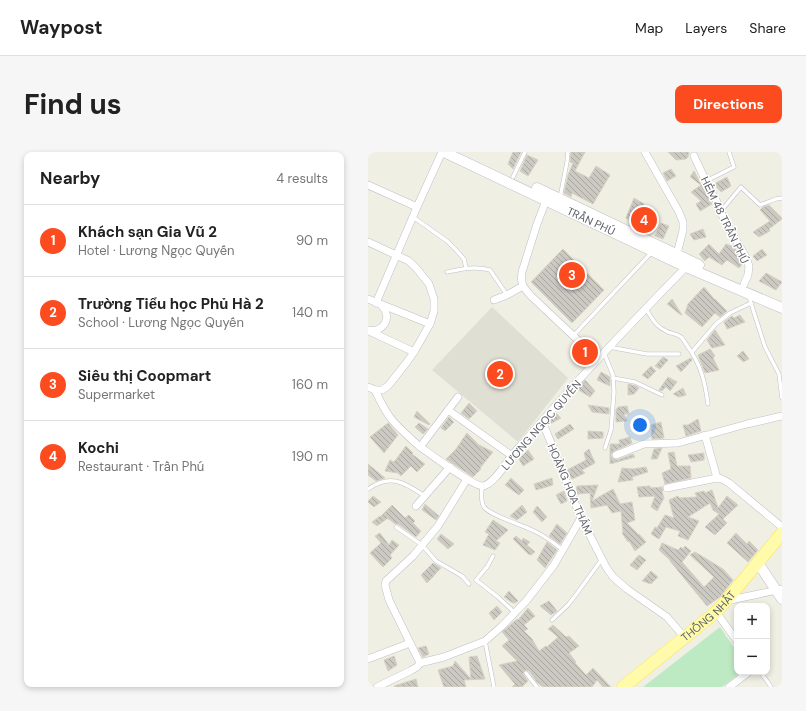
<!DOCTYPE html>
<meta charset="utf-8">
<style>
body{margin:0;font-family:"DM Sans",sans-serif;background:#f6f6f6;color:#222}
.controls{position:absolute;right:12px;bottom:12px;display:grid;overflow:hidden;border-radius:8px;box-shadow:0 2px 6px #0003}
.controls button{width:36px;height:36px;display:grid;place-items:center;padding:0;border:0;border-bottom:1px solid #e0e0e0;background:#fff;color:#222;font:20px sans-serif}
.you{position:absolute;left:272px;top:273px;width:14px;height:14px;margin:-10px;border:3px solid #fff;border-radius:50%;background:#1a73e8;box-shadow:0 0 0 6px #1a73e833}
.badge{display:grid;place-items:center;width:26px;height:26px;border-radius:50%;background:#fb4b1f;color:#fff;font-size:13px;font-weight:700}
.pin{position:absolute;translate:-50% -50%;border:2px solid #fff;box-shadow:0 1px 4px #0006}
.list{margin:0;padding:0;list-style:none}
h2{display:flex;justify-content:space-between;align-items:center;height:52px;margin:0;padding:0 16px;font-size:17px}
h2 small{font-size:13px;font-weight:400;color:#767676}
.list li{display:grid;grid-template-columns:26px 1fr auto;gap:12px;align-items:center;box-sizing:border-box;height:72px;padding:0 16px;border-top:1px solid #e0e0e0}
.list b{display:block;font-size:15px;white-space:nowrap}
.list p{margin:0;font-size:13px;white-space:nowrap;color:#767676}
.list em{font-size:13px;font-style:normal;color:#767676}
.map{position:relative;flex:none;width:414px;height:535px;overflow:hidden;border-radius:8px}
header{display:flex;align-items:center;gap:24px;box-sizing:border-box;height:56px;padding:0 20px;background:#fff;border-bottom:1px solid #e0e0e0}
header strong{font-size:19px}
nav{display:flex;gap:22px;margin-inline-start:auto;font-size:14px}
.intro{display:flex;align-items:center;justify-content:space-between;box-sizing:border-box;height:96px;padding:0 24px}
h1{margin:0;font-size:28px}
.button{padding:10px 18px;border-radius:8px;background:#fb4b1f;color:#fff;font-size:14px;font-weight:700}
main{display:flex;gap:24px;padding:0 24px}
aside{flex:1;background:#fff;border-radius:8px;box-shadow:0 2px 6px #0003}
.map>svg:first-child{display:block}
</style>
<header>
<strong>Waypost</strong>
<nav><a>Map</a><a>Layers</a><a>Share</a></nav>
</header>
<div class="intro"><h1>Find us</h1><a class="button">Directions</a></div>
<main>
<aside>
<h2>Nearby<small>4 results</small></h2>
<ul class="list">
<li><span class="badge">1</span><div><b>Khách sạn Gia Vũ 2</b><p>Hotel · Lương Ngọc Quyến</p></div><em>90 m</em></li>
<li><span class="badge">2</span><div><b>Trường Tiểu học Phủ Hà 2</b><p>School · Lương Ngọc Quyến</p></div><em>140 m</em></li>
<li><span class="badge">3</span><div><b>Siêu thị Coopmart</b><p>Supermarket</p></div><em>160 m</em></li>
<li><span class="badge">4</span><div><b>Kochi</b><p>Restaurant · Trần Phú</p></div><em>190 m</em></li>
</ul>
</aside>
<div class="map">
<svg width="414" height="535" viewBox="0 0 414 535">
<defs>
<pattern id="building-back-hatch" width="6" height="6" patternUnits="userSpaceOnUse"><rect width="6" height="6" fill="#cbc9c1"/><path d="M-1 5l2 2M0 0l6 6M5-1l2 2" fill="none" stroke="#a8a6a1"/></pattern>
</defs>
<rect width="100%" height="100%" fill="#f0efe4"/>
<polygon fill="#e0dfd3" points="124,155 200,226 150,290 64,218"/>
<polygon fill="#beeac3" points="352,475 369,500 369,520 373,520 354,535 275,535"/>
<g fill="url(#building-back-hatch)" stroke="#d6d2c2">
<polygon points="145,0 153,0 145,17 140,12"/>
<polygon points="203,0 217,0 207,19 221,26 228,14 242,23 225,52 204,41 203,45 196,41 200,23 205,11 202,10"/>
<polygon points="300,0 321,0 320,5 318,7 308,8"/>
<polygon points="159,3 170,8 160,24 152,19"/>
<polygon points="303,17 308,24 299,29 295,21"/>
<polygon points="326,19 344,52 332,59 328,52 333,49 323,40 333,33 322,25"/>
<polygon points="359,25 363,34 353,40 346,32"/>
<polygon points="266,46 276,52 267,70 258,66"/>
<polygon points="401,53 414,66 414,67 401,77 402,79 391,85 385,80 402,69 392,58 395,55"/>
<polygon points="293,71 301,74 295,87 287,84"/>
<polygon points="335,77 338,85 326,88 322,82"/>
<polygon points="341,92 351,102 358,92 366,95 373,107 375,111 371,116 359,108 354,113 341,105 337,109 331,102"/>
<polygon points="195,97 236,138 204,171 163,130"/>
<polygon points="394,97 399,103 389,109 385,104"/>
<polygon points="398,121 414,130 408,138 391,129"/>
<polygon points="336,135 347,148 347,147 359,159 352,165 347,161 334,175 317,161 320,152"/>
<polygon points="304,147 314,163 313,163 299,152"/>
<polygon points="372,163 377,170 359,177 356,170 364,164 366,166"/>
<polygon points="347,178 357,193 344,196 339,188"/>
<polygon points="342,197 347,204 345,206 351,218 337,221 330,203"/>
<polygon points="375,199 381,207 375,210 369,204"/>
<polygon points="295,205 300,208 292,217 287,214"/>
<polygon points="323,206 324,208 313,220 308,214"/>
<polygon points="283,214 288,219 280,227 274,223"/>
<polygon points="233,220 242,225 242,234 229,228"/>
<polygon points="300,225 309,230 302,239 298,235 294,239 291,238"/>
<polygon points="217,228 227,239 222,245 209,237"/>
<polygon points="260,232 268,234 271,236 266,242 260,243"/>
<polygon points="315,236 318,243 311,245 305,242"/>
<polygon points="101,251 109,259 101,267 93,261"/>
<polygon points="220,253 241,256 241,262 224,260"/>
<polygon points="259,254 261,262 256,262 259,269 248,270 248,257 249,257 250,255"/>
<polygon points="49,259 62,272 61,273 46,265"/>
<polygon points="188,261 193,266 182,272 181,269"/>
<polygon points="81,265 86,270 77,279 73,276"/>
<polygon points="330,267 333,279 318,284 315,273 320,273"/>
<polygon points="293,270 296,286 284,287 283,273"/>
<polygon points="20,271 30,283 16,301 2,285"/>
<polygon points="51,271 60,277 55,282 47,275"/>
<polygon points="202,272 206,277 190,287 187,282"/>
<polygon points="220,279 235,280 235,286 220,287"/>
<polygon points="99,281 111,293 125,300 112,316 113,317 105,325 78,307 88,297"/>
<polygon points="262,285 264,291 246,299 243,302 243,304 245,307 249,308 265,302 267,305 242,312 242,292 252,292 251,288"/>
<polygon points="38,294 45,301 44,302 57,312 49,320 43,314 33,324 30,321 17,319 22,308 26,310"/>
<polygon points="294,296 289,307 283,307 286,297"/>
<polygon points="221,297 227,311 214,318 217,321 204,327 199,318 218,308 216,301"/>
<polygon points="160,298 166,307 155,314 151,307"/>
<polygon points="306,300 309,314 322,314 323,326 297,332 294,321 303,317 300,301"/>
<polygon points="336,301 336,308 323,310 320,303"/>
<polygon points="0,312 17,326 8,329 0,323"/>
<polygon points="278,315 280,320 264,325 265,328 250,330 254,316 264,317"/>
<polygon points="143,326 156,338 151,343 137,333"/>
<polygon points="184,326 185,333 168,338 166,332"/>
<polygon points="230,333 224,349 245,337 252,352 264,350 267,368 259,371 271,383 271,382 278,390 267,399 261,389 260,390 254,381 255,381 253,359 244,361 239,353 223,356 222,341 209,342 208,341 209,334"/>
<polygon points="282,334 282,336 294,335 295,339 294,340 296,346 289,359 283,355 287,344 271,345 269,335"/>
<polygon points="344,338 350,356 359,344 370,353 355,367 359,371 347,383 337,375 351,362 345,358 342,351 320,365 331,369 320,388 310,384 312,379 298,375 291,387 283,382 287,375 289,376 297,363 306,366 301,348 310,344 311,346 329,345 327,341 336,339 337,341"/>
<polygon points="196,339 199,349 193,352 188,343"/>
<polygon points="5,344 13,350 6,355 0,350 0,349"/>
<polygon points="57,352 71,364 68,368 54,358"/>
<polygon points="24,353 37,366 41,363 47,369 45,371 53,379 48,385 30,372 27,372 21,367 21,368 20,366 9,374 4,370 12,364 12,365"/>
<polygon points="154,353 159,360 149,368 142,364"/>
<polygon points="169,354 179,365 174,370 165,360"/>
<polygon points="125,368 140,378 128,389 132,391 127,398 115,393 121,382 117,380"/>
<polygon points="189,372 199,381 192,392 181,384"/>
<polygon points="12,381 21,393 24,388 31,393 22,403 24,406 15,415 2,401 13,391 7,384"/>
<polygon points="368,381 379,392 381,389 390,398 380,410 359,391"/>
<polygon points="73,382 86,392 80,397 69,387"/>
<polygon points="148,384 154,389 155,386 162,390 159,393 167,400 163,403 160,402 145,387"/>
<polygon points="179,390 189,398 177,416 169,408"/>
<polygon points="294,391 310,398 313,395 315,397 317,394 323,399 314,410 336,435 346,425 322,403 327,400 355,417 365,428 352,445 339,454 302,409 302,408 291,398"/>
<polygon points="271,403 278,408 269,418 262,413"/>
<polygon points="65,411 73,416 59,431 53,423"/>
<polygon points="283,419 290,425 283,432 274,429"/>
<polygon points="141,439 150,449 147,451 145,451 136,445"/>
<polygon points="181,449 189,459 183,463 172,454"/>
<polygon points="129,454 134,460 126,468 121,461"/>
<polygon points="160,456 167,464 156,473 160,477 156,479 164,487 171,499 178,494 179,495 190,485 180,477 185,473 198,485 201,484 211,494 201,501 208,510 207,511 218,523 225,516 243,535 235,535 229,528 224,535 175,535 169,530 161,519 158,518 156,519 155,522 160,529 154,535 144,535 147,532 140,524 131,513 149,509 134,494 141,488 134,480 149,467 150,468"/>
<polygon points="58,494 61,502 55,505 50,496"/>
<polygon points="26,504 29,513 20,519 16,508"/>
<polygon points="109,504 117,527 96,528 98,535 76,535 70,518 85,514 87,509 103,527 101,505"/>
<polygon points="48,527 50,535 27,535 26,534"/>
</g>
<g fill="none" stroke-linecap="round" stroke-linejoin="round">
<g stroke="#bec0c7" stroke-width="4.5">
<g id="lane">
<polyline points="145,25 157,0"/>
<polyline points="338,29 366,15 361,0"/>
<polyline points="192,46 199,10 200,0"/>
<polyline points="353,59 373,35 392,53 408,47 414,46"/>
<polyline points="45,65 79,89 88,98 96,107 98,116"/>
<path d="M79 120C94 117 106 114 122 118L139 143"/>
<polyline points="381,145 397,195 411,222 414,246"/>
<path d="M278 157C284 166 288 175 298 179 303 182 308 181 313 185 316 188 318 192 320 195 333 213 337 230 340 252"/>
<polyline points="205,184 284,100"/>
<polyline points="241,195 279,202 311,202"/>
<polyline points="324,200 348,172 362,161 383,151"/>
<polyline points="236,201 245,223 246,240 243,278 237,296"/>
<polyline points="245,226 267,230 294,243"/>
<path d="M114 334C114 341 112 349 116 355 123 364 155 373 166 379 177 384 186 391 195 398"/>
<path d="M0 337C23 321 37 331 57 344"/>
<polyline points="28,375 54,393 68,409 94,424 101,432"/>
<polyline points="125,404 119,415 108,428 130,445 147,461"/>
<polyline points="184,468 200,453 210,440 234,407"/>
<polyline points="117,489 126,535"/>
<polyline points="392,520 399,529 403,535"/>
<polyline points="158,521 169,535"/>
</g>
</g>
<g stroke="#bec0c7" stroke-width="8">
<g id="street">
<polyline points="277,0 311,60 315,70 315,78 309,102"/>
<polyline points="326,4 341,36 349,50 357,70 378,105 381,114 380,123 376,132"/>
<polyline points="0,33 49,55"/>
<path d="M179 46 169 72 154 120C152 132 155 135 163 144L230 207"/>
<polyline points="0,90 41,109 49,117 61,132 66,147 66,159 62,172 46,200 39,210 20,234 14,238 7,238 0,235"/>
<polyline points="0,147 62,172"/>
<polyline points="126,148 139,143 155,134"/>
<polyline points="8,151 49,55 74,0"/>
<path d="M0 178C16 181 25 165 13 153"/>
<polyline points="1,179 46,200"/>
<path d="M7 238C12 249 17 260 25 269 33 278 42 286 51 294 61 301 106 335 115 334 126 332 138 311 144 303 148 299 152 294 156 290 208 229 264 170 321 112"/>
<polyline points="80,258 144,304"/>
<polyline points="174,269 186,298 213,366 238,415 245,425 259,437 299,465 317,486"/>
<polyline points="337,283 349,326"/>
<polyline points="52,295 90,245"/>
<polyline points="248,303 276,292 310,291 379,272 414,264"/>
<polyline points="299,336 349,326 354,327 361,331 414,375"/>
<polyline points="48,354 82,315"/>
<polyline points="358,449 414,437"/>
<polyline points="348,460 369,489"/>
<polyline points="0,507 42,491"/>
<polyline points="52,511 21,448 17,433 18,429 45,404 70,374 99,327"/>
<polyline points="9,535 42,519 49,515 52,511 76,505 117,489 134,474 159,448 186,413 213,366"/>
<polyline points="361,535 381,520"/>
</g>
</g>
<g stroke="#bdbfc7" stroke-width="11">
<g id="secondary">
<polyline points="76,0 318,115 414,156"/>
<polyline points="169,36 331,113"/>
<polyline points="390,411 414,447"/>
</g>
</g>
<g stroke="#ffe34e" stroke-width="13">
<g id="primary">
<path id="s1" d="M255 535 348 460 358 449 414 381"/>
</g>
</g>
<use href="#lane" stroke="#fff" stroke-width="3.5"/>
<use href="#street" stroke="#fff" stroke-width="7"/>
<use href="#secondary" stroke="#fff" stroke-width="10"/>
<use href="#primary" stroke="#fffbaa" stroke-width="12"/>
</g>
<g text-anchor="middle" stroke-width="3" stroke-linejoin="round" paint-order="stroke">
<g font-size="11" fill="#5c5f66" stroke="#fff">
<text transform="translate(357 68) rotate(64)" y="4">HẺM 48 TRẦN PHÚ</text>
<text transform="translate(223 69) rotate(25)" y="4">TRẦN PHÚ</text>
<text transform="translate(173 273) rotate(-49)" y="4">LƯƠNG NGỌC QUYẾN</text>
<text transform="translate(202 337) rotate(67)" y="4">HOÀNG HOA THÁM</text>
<text dy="4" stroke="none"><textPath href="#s1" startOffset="111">THỐNG NHẤT</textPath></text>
</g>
</g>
</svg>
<div class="controls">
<button>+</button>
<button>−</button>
</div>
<div class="you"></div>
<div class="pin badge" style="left:217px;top:200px">1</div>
<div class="pin badge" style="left:132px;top:222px">2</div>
<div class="pin badge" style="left:204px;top:123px">3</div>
<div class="pin badge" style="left:276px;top:68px">4</div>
</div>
</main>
